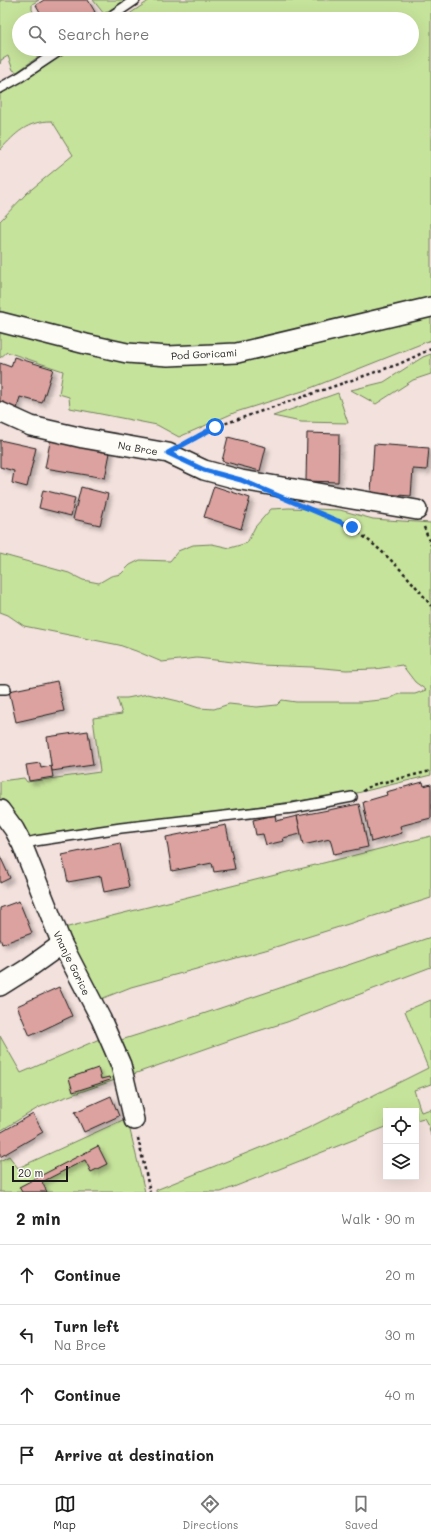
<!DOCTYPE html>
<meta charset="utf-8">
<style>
body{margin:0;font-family:Mali,sans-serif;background:#f2f2f2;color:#222}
.controls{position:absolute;right:12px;bottom:12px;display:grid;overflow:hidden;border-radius:0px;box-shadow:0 4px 16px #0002}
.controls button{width:36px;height:36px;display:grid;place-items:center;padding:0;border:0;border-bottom:1px solid #e0e0e0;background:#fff;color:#222;font:20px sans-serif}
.scale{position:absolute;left:12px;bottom:10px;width:56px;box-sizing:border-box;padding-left:4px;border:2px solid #1c1c1c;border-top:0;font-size:11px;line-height:14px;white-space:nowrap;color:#1c1c1c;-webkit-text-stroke:3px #fdfcf7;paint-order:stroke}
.stop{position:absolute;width:12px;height:12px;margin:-9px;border:3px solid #1a73e8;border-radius:50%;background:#fff}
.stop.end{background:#1a73e8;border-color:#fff;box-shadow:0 1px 4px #0008}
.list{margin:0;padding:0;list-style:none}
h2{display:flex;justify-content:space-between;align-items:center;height:52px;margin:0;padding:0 16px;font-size:17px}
h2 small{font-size:13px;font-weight:400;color:#767676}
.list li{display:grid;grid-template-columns:26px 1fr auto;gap:12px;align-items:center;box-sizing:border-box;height:60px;padding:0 16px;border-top:1px solid #e0e0e0}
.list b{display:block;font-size:15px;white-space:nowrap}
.list p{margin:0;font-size:13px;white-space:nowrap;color:#767676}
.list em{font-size:13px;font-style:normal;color:#767676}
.icon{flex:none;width:22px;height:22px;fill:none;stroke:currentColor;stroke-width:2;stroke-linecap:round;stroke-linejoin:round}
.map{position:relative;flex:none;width:431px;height:1192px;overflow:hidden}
.search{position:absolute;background:#fff;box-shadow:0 4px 16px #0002;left:12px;right:12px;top:12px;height:44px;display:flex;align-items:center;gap:10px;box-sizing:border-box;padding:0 14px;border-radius:22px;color:#767676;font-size:15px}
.sheet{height:292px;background:#fff}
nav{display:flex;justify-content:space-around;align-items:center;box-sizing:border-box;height:56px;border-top:1px solid #e0e0e0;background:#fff;font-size:11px;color:#767676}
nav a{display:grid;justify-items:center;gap:2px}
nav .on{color:#1c1c1c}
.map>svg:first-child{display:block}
</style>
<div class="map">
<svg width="431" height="1192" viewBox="0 0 431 1192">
<defs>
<filter id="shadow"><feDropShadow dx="3.5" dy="3.5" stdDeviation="2" flood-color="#0004"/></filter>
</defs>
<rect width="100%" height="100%" fill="#f3e1dd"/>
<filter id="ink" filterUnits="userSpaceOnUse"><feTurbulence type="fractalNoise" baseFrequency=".025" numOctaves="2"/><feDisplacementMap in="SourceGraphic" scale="8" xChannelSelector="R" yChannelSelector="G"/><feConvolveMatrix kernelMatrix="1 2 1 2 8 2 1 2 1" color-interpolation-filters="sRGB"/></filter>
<g filter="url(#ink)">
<g fill="#c6e39b" stroke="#71805c">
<polygon points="0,0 39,0 32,4 32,10 39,19 19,19 19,49 49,49 17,72 13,70 8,56 1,60 0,64"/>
<polygon points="93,0 125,0 104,14"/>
<path d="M150 0H431V299L231 346 171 349 137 347 0 313V221L27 193 73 155 52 121C27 121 16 133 0 150V94L33 75 71 49H412V19H122Z"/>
<polygon points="431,312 431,340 303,391 236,412 179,437 157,425 70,408 69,397 59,394 63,371 7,352 0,358 0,330 130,361"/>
<polygon points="431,354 431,374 413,380 376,404 351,390 384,382 423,357"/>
<polygon points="338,393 348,423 301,422 273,416"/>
<polygon points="289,508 340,510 373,519 431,523 431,775 357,793 33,837 23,836 20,828 0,797 0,781 24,778 27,782 100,772 93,718 122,714 117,698 127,698 148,694 178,701 199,708 214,709 229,704 257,707 277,705 282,700 296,702 360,702 381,700 389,699 399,694 415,694 426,690 415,682 402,665 375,669 346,670 312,667 260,665 197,658 162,662 136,651 119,645 24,626 8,615 0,612 0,554 69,573 83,580 99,583 111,576 121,574 130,565 140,560 170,561 178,551 193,545 212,544 230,548 247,543 255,527 271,509"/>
<polygon points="431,836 431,898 269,949 131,987 96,1001 60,929"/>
<polygon points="431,937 431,967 287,1022 239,1037 128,1076 118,1041 194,1017"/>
<polygon points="431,1000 431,1084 414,1090 421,1112 431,1109 431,1136 429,1127 424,1118 416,1120 416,1111 386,1111 386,1127 221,1192 156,1192 156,1190 306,1129 428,1068 405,1011"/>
<polygon points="0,1036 21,1073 104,1037 118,1079 60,1099 38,1108 0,1131"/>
<polygon points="127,1118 145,1192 0,1192 0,1161 9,1156 18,1168"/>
</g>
<g fill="#dca29f" stroke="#1c1c1c" filter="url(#shadow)">
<polygon points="44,0 88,0 95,12 83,19 44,19 36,5"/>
<polygon points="14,357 53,369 42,403 20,397 17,409 0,403 0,363 11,367"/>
<polygon points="307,433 339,434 338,482 306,481"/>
<polygon points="51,437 111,448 105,478 45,468"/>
<polygon points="228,437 266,447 260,471 222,461"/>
<polygon points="0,440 36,448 27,487 12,483 14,471 0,467"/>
<polygon points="374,444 429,448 427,470 413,469 411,496 371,493"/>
<polygon points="214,486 250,498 241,529 204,517"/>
<polygon points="81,487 108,494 100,525 73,519"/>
<polygon points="43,490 75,498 71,516 39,508"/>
<polygon points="57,681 64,711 16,722 9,691"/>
<polygon points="88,731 93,765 52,771 47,737"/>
<polygon points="40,763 41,768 51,766 53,777 29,781 26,765"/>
<polygon points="423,782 424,786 431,784 431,818 400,826 402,833 371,842 363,802 387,795 386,792"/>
<polygon points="359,804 368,847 334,854 330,839 303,845 297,816"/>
<polygon points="275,815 276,821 297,816 301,834 283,838 284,841 266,845 263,834 256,835 253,820"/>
<polygon points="226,825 235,869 214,872 212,863 172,871 166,837"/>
<polygon points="120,843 129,887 104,892 101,876 68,882 62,855"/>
<polygon points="0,856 10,878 0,883"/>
<polygon points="19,901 32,933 2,944 0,938 0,908"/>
<polygon points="59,987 72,1016 30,1036 17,1006"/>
<polygon points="98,1068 101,1079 109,1077 110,1080 73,1092 69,1078"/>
<polygon points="111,1096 119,1116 84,1132 75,1112"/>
<polygon points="33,1114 43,1132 0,1157 0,1133"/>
<polygon points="98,1146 107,1164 91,1172 85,1160 42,1182 47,1192 22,1192 19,1187"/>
</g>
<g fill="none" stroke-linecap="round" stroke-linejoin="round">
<g stroke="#1c1c1c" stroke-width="12">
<g id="lane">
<polyline points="107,19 135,0"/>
<polyline points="0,88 20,77 62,49"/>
<polyline points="0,689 6,689"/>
<polyline points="22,844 35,841 121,828 293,808 352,797"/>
</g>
</g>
<g stroke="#1c1c1c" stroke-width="22">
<g id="street">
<polyline points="0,322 86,344 127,353 168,356 237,353 431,307"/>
<polyline points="0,412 31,426 83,438 168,453 204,470 241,480 417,510"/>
<polyline points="0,810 14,829 22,844 62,944 101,1019 121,1065 134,1120"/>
<polyline points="0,986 27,969 62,944"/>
</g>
</g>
<g stroke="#1c1c1c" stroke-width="2.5" stroke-dasharray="3 3" stroke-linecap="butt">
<polyline points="188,442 215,427 399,364 431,349"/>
<path d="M321 514C331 518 344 522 352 528 381 548 411 578 431 606"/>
<polyline points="424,527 431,545"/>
<polyline points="363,791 372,785 431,771"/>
<polyline points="138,1138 150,1192"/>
</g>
<use href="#lane" stroke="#fdfcf7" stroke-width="9"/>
<use href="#street" stroke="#fdfcf7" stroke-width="19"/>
</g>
</g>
<g fill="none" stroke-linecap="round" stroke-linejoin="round" filter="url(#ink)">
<polyline stroke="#1a73e8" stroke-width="5" points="215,427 168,453 204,470 241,480 352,527"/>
</g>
<g text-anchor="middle" stroke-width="3" stroke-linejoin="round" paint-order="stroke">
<g font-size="10" fill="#1c1c1c" stroke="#fdfcf7">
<text transform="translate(204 354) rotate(-3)" y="4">Pod Goricami</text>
<text transform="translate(138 448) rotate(10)" y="4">Na Brce</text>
<text transform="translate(72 963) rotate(64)" y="4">Vnanje Gorice</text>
</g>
</g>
</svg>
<div class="controls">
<button><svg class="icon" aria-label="locate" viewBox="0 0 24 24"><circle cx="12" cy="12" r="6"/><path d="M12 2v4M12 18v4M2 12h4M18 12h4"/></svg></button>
<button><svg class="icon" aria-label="layers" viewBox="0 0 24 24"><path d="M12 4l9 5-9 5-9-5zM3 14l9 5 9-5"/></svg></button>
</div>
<div class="scale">20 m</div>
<div class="stop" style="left:215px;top:427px"></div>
<div class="stop end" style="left:352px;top:527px"></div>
<div class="search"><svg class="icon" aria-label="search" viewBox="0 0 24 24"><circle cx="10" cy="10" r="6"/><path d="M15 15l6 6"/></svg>Search here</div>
</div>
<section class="sheet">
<h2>2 min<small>Walk · 90 m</small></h2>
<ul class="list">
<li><svg class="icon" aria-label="ahead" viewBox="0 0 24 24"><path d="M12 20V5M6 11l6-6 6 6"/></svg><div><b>Continue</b></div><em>20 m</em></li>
<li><svg class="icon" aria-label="left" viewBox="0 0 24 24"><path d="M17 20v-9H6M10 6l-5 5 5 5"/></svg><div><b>Turn left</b><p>Na Brce</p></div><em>30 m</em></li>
<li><svg class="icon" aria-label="ahead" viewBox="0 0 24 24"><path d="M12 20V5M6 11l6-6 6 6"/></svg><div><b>Continue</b></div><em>40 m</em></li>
<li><svg class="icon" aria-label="arrive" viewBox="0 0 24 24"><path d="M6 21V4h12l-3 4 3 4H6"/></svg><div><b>Arrive at destination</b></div></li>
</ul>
</section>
<nav>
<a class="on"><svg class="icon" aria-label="map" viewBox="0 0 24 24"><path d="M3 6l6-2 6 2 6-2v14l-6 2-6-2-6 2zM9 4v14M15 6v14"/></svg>Map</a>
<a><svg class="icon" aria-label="directions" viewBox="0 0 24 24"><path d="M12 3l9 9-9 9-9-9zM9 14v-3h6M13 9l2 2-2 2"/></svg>Directions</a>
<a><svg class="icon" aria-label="saved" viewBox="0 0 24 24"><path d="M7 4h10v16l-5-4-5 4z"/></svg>Saved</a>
</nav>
